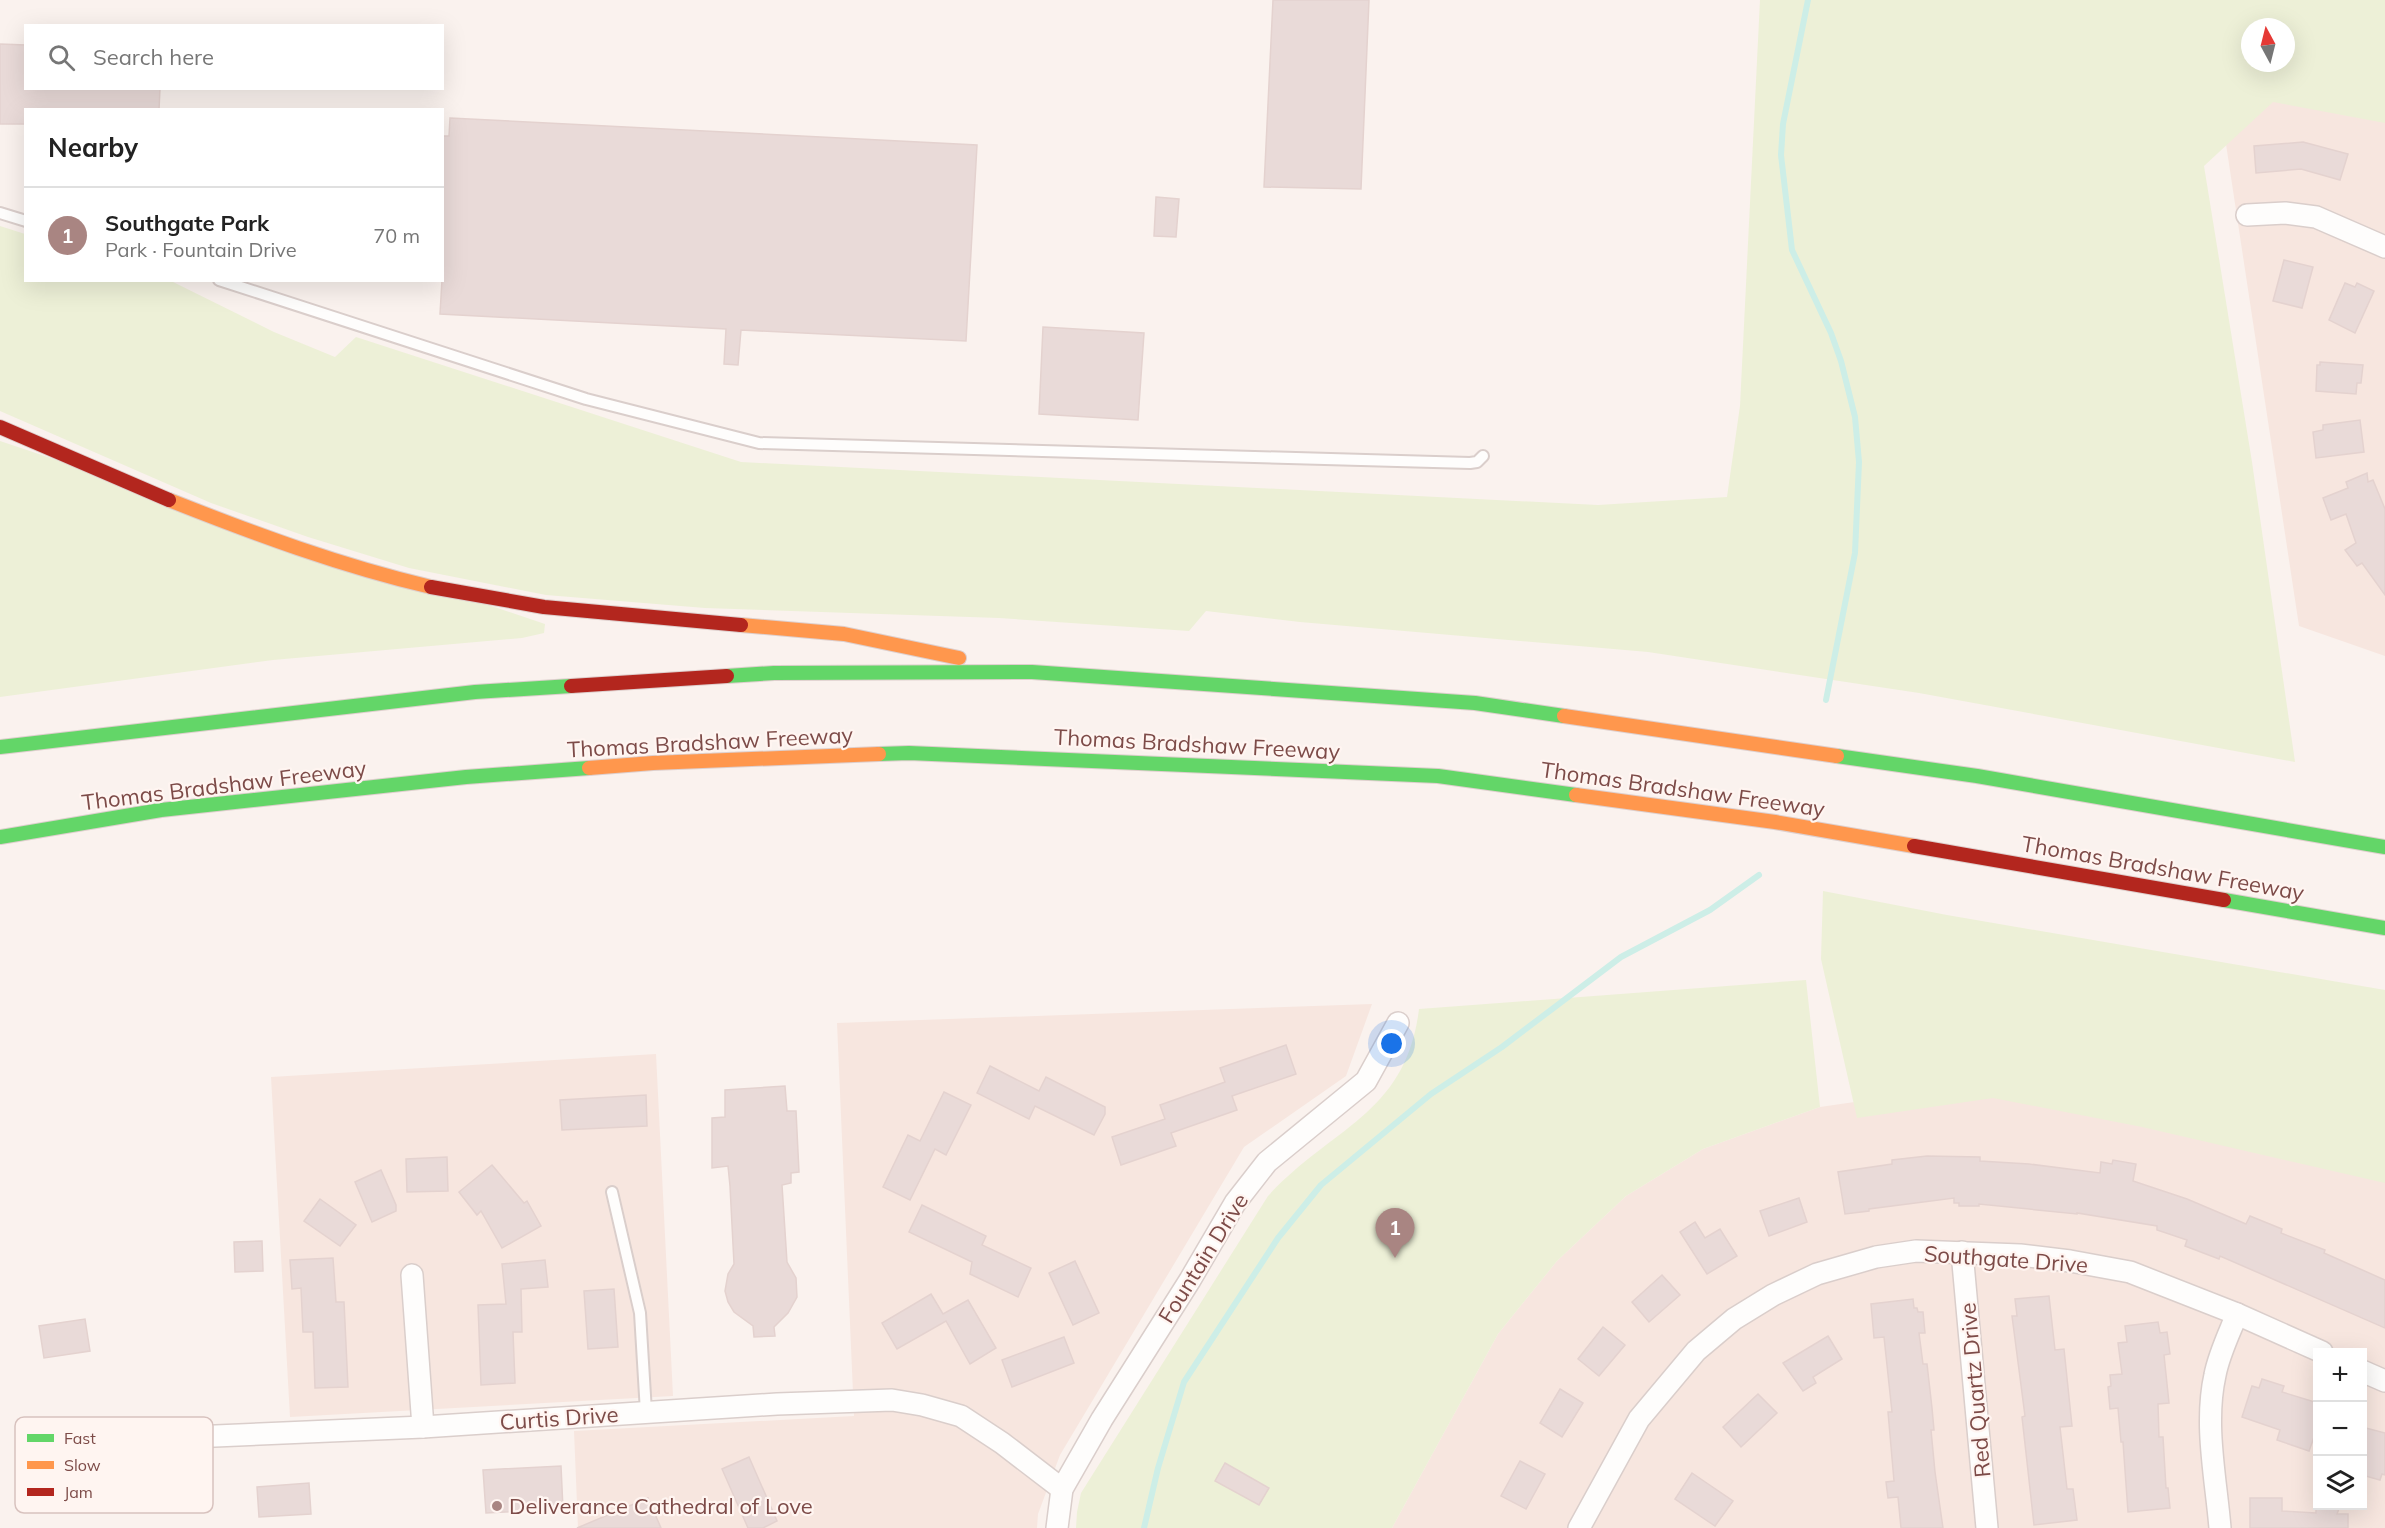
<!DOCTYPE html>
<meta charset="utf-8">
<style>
body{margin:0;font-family:Mulish,sans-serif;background:#f6f6f6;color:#222}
.controls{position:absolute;right:18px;bottom:18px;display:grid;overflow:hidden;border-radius:0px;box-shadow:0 6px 24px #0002}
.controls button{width:54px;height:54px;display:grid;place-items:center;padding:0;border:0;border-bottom:2px solid #e0e0e0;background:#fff;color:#222;font:30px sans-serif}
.compass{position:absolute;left:2241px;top:18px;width:54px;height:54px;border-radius:50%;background:#fff;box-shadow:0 6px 24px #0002;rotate:353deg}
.you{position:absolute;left:1392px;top:1044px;width:21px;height:21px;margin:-15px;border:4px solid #fff;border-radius:50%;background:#1a73e8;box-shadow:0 0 0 9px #1a73e833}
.badge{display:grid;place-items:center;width:39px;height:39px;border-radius:50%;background:#a98582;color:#fff;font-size:20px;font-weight:700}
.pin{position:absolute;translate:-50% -50px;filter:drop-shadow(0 2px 3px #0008)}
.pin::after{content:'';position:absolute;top:32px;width:21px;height:18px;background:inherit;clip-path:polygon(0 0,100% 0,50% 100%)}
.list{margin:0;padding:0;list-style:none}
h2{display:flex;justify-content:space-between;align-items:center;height:78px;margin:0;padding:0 24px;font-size:26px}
h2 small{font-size:20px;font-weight:400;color:#767676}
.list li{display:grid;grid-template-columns:39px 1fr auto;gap:18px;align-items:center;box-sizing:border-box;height:96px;padding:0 24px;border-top:2px solid #e0e0e0}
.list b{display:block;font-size:22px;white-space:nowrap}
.list p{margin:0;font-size:20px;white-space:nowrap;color:#767676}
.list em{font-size:20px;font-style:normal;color:#767676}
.icon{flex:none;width:33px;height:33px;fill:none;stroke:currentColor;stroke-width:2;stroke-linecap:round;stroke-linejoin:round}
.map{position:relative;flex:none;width:2385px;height:1528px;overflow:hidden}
.search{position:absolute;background:#fff;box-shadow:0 6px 24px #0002;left:24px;top:24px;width:420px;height:66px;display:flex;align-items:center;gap:15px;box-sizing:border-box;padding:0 21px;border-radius:0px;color:#767676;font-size:22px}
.panel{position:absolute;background:#fff;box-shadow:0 6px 24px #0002;left:24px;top:108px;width:420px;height:174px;border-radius:0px}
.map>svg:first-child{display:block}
</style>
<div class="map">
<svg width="2385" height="1528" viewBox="0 0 2385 1528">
<rect width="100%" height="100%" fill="#faf2ee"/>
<g fill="#f7e6df" fill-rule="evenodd">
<polygon points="2214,65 2385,106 2385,656 2299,626"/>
<polygon points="1372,1004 1346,1076 1244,1147 1060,1455 1038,1514 1037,1528 578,1528 574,1431 854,1416 837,1023"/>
<polygon points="656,1054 673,1396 290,1417 271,1077"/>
<path d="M1985 1083 2385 1170V1528H1392L1498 1334 1557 1261 1626 1196 1703 1149 1820 1107ZM2318 1352H2362V1506H2318Z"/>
</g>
<g fill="#edf0d7" fill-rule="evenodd">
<path d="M1760 0H2385V123L2273 102 2204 166 2252 462 2295 762 1919 693 1648 652 1300 622 1206 611 1189 631 999 618 705 608 546 595 409 568 308 537 211 503 0 411V226L25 234 26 280 171 281 274 332 335 357 356 337 741 462 1598 505 1727 497 1740 406ZM2250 27H2286V63H2250Z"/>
<polygon points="0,441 545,624 544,633 522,638 273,660 0,697"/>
<polygon points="1823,891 1947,915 2385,990 2385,1183 2142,1127 1993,1098 1857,1118 1821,959"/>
<path d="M1806 980 1820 1107 1703 1149 1626 1196 1557 1261 1498 1334 1392 1528H1076L1077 1512 1081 1493 1268 1196C1331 1127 1406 1115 1419 1009Z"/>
</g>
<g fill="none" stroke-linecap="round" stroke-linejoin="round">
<g stroke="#cdeee7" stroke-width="6">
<polyline points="1808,0 1783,124 1781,155 1792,250 1831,333 1841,361 1855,417 1859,462 1855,553 1826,700"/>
<polyline points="1144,1528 1158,1468 1184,1382 1278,1238 1321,1185 1431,1094 1502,1047 1621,957 1710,910 1759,875"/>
</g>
</g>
<g fill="#e9dad8" stroke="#e4d2cf" stroke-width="1.5">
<polygon points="1273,0 1369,0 1361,189 1264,187"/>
<polygon points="0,44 26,45 26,88 160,88 159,110 26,110 26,124 0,124"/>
<polygon points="450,118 977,145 966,341 741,330 738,365 724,364 726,329 440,314 442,280 442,136 449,136"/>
<polygon points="2303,142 2348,154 2340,180 2301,169 2256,173 2254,146"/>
<polygon points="1156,197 1179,199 1176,237 1154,236"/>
<polygon points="2284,260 2313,267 2302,308 2273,301"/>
<polygon points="2345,283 2355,287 2357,283 2374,291 2355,333 2329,320"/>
<polygon points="1043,327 1144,333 1138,420 1039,414"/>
<polygon points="2320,362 2363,365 2361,383 2357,383 2356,394 2316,391 2317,365 2320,365"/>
<polygon points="2360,420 2364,452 2316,458 2313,432 2323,430 2323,425"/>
<polygon points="2367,473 2368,482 2373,480 2385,509 2385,595 2362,563 2357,566 2345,550 2356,543 2346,514 2331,520 2323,498 2348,488 2346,482"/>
<polygon points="1286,1045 1296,1074 1232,1096 1237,1110 1171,1133 1176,1146 1121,1165 1112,1137 1165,1119 1160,1105 1225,1082 1220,1068"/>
<polygon points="990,1066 1039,1091 1046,1077 1105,1107 1105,1114 1094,1135 1035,1106 1029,1119 977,1093"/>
<polygon points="785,1086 787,1111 796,1111 799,1172 791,1173 791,1183 782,1185 787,1262 796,1278 797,1297 788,1313 774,1327 775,1336 754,1337 753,1326 734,1312 728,1302 725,1291 728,1274 734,1264 730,1186 728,1166 712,1168 712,1118 725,1117 725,1090"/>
<polygon points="944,1092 971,1105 946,1155 935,1149 910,1200 883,1187 908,1135 920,1141"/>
<polygon points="646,1095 647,1126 562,1130 560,1100"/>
<polygon points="1927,1156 1980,1157 1980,1161 2029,1164 2100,1173 2101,1162 2112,1164 2113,1160 2136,1164 2133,1181 2187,1199 2246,1224 2250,1216 2282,1229 2281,1233 2325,1250 2324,1253 2385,1280 2385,1328 2220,1256 2219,1259 2185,1246 2187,1240 2157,1230 2157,1226 2077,1213 2077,1214 1979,1204 1979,1206 1959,1206 1959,1203 1954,1203 1954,1198 1869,1209 1869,1211 1845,1214 1838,1172 1892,1164 1892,1160"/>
<polygon points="447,1157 448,1191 407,1192 406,1159"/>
<polygon points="492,1165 524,1203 527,1201 541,1226 502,1248 481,1211 477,1215 459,1192"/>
<polygon points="381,1170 396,1205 396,1211 372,1222 355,1182"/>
<polygon points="1799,1198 1807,1222 1769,1236 1760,1211"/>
<polygon points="320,1199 356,1225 340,1246 304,1221"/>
<polygon points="922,1205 986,1236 982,1245 1031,1268 1018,1297 970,1274 972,1262 909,1232"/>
<polygon points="1695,1222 1705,1238 1720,1229 1737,1256 1707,1274 1680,1232"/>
<polygon points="262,1241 263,1271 235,1272 234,1242"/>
<polygon points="333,1258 336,1302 344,1302 348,1387 315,1388 313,1332 303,1332 301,1288 292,1289 290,1260"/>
<polygon points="545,1260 548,1287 521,1289 522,1332 513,1332 515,1383 481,1385 478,1305 506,1304 502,1264"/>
<polygon points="1075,1261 1099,1313 1073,1325 1049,1273"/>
<polygon points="1662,1275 1680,1295 1649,1322 1632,1302"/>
<polygon points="614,1289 618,1347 588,1349 584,1291"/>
<polygon points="931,1294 943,1314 968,1300 996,1348 970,1364 946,1321 897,1349 882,1323"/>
<polygon points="2049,1296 2055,1350 2064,1349 2072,1426 2060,1427 2067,1489 2073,1489 2077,1520 2034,1525 2022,1417 2025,1416 2012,1316 2017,1316 2015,1299"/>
<polygon points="1913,1299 1914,1308 1917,1308 1918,1312 1923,1312 1925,1333 1919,1333 1923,1364 1927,1364 1932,1408 1934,1430 1931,1430 1935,1472 1943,1528 1901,1528 1898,1497 1888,1498 1886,1482 1894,1481 1888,1412 1892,1412 1884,1337 1874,1338 1871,1304"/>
<polygon points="85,1319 90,1351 44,1358 39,1326"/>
<polygon points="2158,1322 2160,1333 2167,1332 2170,1354 2164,1355 2169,1403 2158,1404 2159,1437 2163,1437 2166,1488 2168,1488 2170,1508 2128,1512 2123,1442 2121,1442 2118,1408 2110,1409 2108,1387 2111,1386 2110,1375 2122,1374 2118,1343 2127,1342 2125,1326"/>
<polygon points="1603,1327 1625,1345 1599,1376 1578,1359"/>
<polygon points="1828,1336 1842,1359 1813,1377 1816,1383 1803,1391 1783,1363"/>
<polygon points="1064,1337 1074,1363 1012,1387 1002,1360"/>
<polygon points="2262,1379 2284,1386 2282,1392 2318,1403 2318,1426 2309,1451 2277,1440 2280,1430 2242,1417 2252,1386 2259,1388"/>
<polygon points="1560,1389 1583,1403 1562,1437 1540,1423"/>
<polygon points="1758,1394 1777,1413 1741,1447 1723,1427"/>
<polygon points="2362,1427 2385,1433 2385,1475 2382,1474 2380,1480 2362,1475"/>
<polygon points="749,1457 777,1521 763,1528 748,1528 722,1469"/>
<polygon points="1520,1461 1545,1474 1526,1509 1501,1496"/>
<polygon points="1225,1463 1269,1488 1259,1505 1215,1481"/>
<polygon points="561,1466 563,1509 486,1513 483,1470"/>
<polygon points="1692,1473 1733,1501 1715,1526 1675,1499"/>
<polygon points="309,1483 311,1514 259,1517 257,1487"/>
<polygon points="648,1498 661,1528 577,1528"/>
<polygon points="2250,1498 2282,1498 2282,1511 2316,1513 2316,1505 2340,1506 2337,1514 2348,1514 2348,1528 2250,1528"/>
</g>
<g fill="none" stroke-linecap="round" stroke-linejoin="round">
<g stroke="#dacecb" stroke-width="14">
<g id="lane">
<polyline points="0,213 26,221"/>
<polyline points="219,280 586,399 759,443 1470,463 1477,462 1483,456"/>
<polyline points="612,1192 640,1313 646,1412"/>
</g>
</g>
<g stroke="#dacecb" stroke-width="24">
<g id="street">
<polyline points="2247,215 2285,213 2316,217 2385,247"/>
<polyline points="1962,1252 1987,1528"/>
<polyline points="412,1275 423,1427"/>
<polyline points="2362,1371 2385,1381"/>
<polyline points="29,1444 423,1427 777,1404 892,1400 922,1405 961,1416 1002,1443 1062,1489"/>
<polyline points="1057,1528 1062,1489 1102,1419 1190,1280 1235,1203 1267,1162 1366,1081 1398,1023"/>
<polyline points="1579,1528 1639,1419 1696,1351 1734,1319 1773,1295 1817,1274 1876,1257 1916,1251 2020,1255 2070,1261 2130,1272 2237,1314 2322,1352"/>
<path d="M2220 1528C2216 1479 2204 1424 2215 1375 2219 1354 2229 1334 2237 1314"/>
</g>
</g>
<g stroke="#decfcd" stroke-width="16">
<g id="fast">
<polyline points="727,676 774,673 1032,672 1475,703 1564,716"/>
<polyline points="0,747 475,692 571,686"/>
<polyline points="879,754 909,753 1438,776 1576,795"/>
<polyline points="1837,756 1977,776 2385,847"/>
<polyline points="0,837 161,810 466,777 589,768"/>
<polyline points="2224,900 2385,928"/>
</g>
</g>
<g stroke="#decfcd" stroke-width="16">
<g id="slow">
<path d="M169 500C255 534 341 566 431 587"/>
<polyline points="741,625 844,634 959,658"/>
<polyline points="1564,716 1837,756"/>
<polyline points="589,768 653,763 879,754"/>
<polyline points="1576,795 1775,822 1914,846"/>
</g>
</g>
<g stroke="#decfcd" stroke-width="16">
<g id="jam">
<polyline points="0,427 169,500"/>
<polyline points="431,587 544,607 741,625"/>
<polyline points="571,686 727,676"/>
<polyline points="1914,846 2224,900"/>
</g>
</g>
<use href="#lane" stroke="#fefdfc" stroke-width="10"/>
<use href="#street" stroke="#fefdfc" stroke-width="21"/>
<use href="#fast" stroke="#63d668" stroke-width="14"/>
<use href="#slow" stroke="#ff974d" stroke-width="14"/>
<use href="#jam" stroke="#b3261e" stroke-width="14"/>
</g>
<circle fill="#a98582" stroke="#fff5f1" stroke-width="2" cx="497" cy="1506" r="6"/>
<g text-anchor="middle" stroke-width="4.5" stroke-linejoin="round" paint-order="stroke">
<g font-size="22" fill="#7d4b48" stroke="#fff5f1">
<text transform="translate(710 742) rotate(-3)" y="8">Thomas Bradshaw Freeway</text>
<text transform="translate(1197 744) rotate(3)" y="8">Thomas Bradshaw Freeway</text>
<text transform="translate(224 785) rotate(-7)" y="8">Thomas Bradshaw Freeway</text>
<text transform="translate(1683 789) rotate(8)" y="8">Thomas Bradshaw Freeway</text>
<text transform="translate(2163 868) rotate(10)" y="8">Thomas Bradshaw Freeway</text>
<text transform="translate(1203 1258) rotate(-58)" y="8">Fountain Drive</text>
<text transform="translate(2006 1259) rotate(4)" y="8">Southgate Drive</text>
<text transform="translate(1975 1390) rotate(-95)" y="8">Red Quartz Drive</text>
<text transform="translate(559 1418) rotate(-4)" y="8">Curtis Drive</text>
</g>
<g font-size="22" fill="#7d4b48" stroke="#fff5f1" text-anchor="start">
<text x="509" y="1514">Deliverance Cathedral of Love</text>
</g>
</g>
<rect x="15" y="1417" width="198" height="96" rx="9" fill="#fff5f1" stroke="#d8c2be" stroke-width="1.5"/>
<rect x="27" y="1434" width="27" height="8" fill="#63d668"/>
<rect x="27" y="1461" width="27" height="8" fill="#ff974d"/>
<rect x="27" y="1488" width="27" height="8" fill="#b3261e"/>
<g font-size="16" fill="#7d4b48">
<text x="64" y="1444">Fast</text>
<text x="64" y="1471">Slow</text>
<text x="64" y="1498">Jam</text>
</g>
</svg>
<div class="controls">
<button>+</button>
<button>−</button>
<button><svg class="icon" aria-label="layers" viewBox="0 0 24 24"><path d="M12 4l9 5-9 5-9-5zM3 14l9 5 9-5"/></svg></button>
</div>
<svg class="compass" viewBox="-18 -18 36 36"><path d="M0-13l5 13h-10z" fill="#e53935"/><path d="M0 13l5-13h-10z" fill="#767676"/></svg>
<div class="you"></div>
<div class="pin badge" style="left:1395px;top:1258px">1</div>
<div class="search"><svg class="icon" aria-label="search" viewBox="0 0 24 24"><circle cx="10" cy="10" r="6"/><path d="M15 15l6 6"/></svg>Search here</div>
<section class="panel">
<h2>Nearby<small></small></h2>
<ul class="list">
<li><span class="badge">1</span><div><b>Southgate Park</b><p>Park · Fountain Drive</p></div><em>70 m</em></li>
</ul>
</section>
</div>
